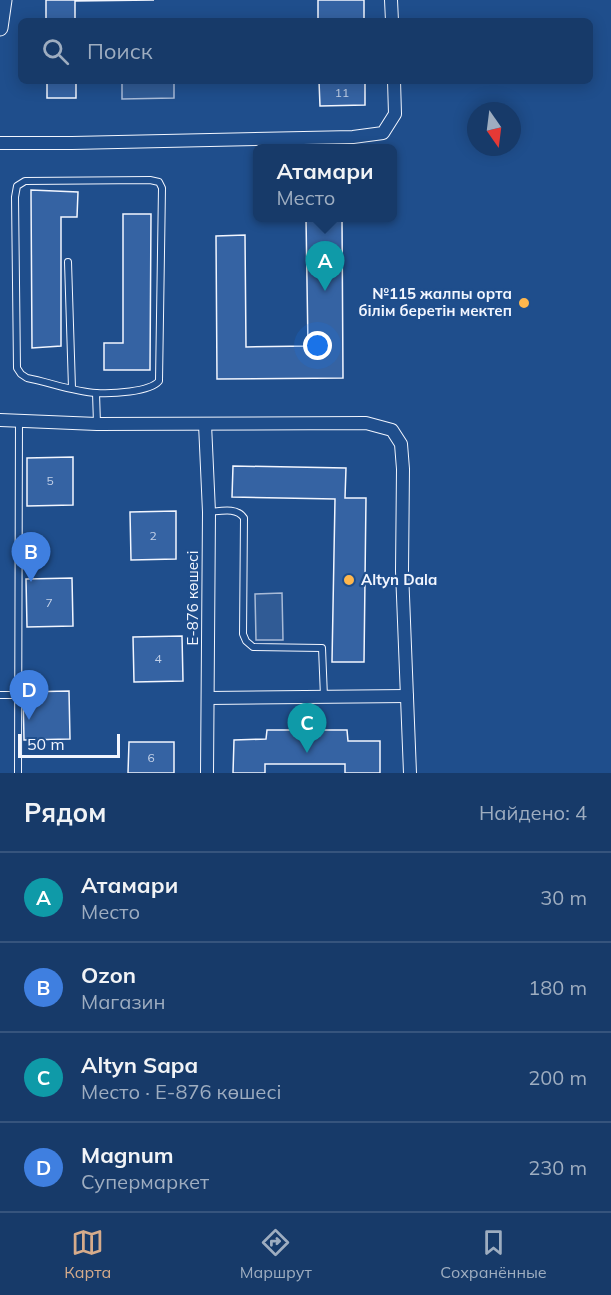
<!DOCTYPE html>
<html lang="ru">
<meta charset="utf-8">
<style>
body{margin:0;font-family:Mulish,sans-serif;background:#20416f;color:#f1f3f6}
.compass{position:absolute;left:467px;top:102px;width:54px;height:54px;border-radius:50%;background:#173a69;box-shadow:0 3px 15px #0003;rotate:166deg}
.scale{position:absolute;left:18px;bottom:15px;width:102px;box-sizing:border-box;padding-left:6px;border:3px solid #f2f6ff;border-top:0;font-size:16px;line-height:21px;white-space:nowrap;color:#f2f6ff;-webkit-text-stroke:4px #1f4e8c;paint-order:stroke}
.you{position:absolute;left:318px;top:346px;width:21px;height:21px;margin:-15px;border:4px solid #fff;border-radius:50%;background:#1a73e8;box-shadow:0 0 0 9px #1a73e833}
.badge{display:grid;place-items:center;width:39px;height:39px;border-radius:50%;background:#d6ab8b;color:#fff;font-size:20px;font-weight:700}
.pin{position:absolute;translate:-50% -50px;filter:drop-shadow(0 2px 3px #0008)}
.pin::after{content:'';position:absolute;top:32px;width:21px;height:18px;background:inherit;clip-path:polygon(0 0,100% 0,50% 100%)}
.popup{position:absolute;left:253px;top:144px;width:144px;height:78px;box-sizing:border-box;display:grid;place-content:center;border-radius:9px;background:#173a69;filter:drop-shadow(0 2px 4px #0005);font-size:20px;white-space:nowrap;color:#9eadc0}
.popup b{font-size:22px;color:#f1f3f6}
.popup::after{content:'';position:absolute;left:50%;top:100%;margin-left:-12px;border:12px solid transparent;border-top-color:#173a69}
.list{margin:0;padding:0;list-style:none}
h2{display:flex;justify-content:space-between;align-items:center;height:78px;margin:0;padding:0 24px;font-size:26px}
h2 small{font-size:20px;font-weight:400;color:#9eadc0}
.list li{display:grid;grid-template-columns:39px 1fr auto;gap:18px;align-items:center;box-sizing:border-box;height:90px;padding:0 24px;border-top:2px solid #36547d}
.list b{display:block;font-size:22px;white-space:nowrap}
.list p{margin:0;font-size:20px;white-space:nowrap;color:#9eadc0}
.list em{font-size:20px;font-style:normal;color:#9eadc0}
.icon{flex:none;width:33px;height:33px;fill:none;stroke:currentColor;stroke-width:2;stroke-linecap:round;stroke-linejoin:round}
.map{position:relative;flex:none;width:611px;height:773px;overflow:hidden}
.search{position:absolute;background:#173a69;box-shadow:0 3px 15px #0003;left:18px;right:18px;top:18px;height:66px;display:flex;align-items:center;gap:15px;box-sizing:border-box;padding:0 21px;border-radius:9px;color:#9eadc0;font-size:22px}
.sheet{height:438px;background:#173a69}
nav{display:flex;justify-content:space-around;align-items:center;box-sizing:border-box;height:84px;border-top:2px solid #36547d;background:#173a69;font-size:16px;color:#9eadc0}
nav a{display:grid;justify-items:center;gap:3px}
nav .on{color:#d6ab8b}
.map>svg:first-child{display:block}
</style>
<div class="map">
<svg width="611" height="773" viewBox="0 0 611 773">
<rect width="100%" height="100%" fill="#1f4e8c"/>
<g fill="#305b95" stroke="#a8bbd7" stroke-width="1.5">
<polygon points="122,81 174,81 174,98 122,99"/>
<polygon points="282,593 283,640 256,640 255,594"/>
</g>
<g fill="#3563a3" stroke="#f2f6ff" stroke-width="1.5">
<polygon points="46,0 154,0 75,1 75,21 46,21"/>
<rect x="318" y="0" width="46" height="21"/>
<rect x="47" y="81" width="29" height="17"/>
<polygon points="319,81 365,81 365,105 320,106"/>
<polygon points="31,190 78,192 77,217 61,217 61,346 32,348"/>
<polygon points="123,214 151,214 150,370 104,370 104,343 123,343"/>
<polygon points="306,218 342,218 343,378 217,379 216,236 245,235 246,347 308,346"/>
<polygon points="73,457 73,505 27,506 27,458"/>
<polygon points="233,466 346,468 345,498 366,498 364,662 332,662 335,499 232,497"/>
<polygon points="176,511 176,559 131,560 130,512"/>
<polygon points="72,578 73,626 27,627 26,579"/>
<polygon points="182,636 183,681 134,682 133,637"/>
<polygon points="69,691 70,739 24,740 23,692"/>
<polygon points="267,730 347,730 348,741 380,741 380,773 345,773 345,764 265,764 265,773 233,773 234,740 266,739"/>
<polygon points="129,742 174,742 174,773 128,773"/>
</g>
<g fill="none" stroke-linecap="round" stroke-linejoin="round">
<g stroke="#f2f6ff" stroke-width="8">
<g id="service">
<path d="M150 180 159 182 162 188 159 381C150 392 111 394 96 393 76 392 48 382 27 378L21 374 17 368 15 197 17 186 25 181Z"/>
<polyline points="68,262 72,388"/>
<polyline points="96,393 97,424"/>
<path d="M209 512C221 511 237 507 244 518L243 634 246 641 253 647 322 648 324 697"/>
<polyline points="0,695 19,695"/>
<polyline points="18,773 19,421"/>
</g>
</g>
<g stroke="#f2f6ff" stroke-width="14">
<g id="minor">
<polyline points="391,0 392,21"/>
<polyline points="0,143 72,143 353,137 383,133 395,114 394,81"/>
<polyline points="0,420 97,424 366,423 392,430 401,444 403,469 402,571 410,773"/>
<polyline points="205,424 209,512 207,773"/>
<polyline points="208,698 407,696"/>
</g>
</g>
<g stroke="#f2f6ff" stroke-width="17">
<polyline id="tertiary" points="0,28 4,0"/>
</g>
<use href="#service" stroke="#1f4e8c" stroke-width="6"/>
<use href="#minor" stroke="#1f4e8c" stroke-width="12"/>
<use href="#tertiary" stroke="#1f4e8c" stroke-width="15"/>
</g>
<g fill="#ffb74d" stroke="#1f4e8c" stroke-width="2">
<circle cx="524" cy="303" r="6"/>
<circle cx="349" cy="580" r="6"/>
</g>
<g text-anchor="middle" stroke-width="4.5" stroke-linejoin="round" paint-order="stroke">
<g font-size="12" fill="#c3d1e8">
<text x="342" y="97">11</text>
<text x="50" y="485">5</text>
<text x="153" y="540">2</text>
<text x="49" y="607">7</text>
<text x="158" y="663">4</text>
<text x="151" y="762">6</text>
</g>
<g font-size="15" font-weight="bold" fill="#f2f6ff" stroke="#1f4e8c" text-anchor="end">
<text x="512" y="299">№115 жалпы орта<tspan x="512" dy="17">білім беретін мектеп</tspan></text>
<text x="361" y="585" text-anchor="start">Altyn Dala</text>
</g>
<g font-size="15" fill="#f2f6ff" stroke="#1f4e8c">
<text transform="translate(193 598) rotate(-90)" y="5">Е-876 көшесі</text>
</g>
</g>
</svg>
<svg class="compass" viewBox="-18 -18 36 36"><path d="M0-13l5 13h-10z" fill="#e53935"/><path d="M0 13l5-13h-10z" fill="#9eadc0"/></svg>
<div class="scale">50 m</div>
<div class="you"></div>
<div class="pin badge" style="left:325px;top:291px;background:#0f9aa8">A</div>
<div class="popup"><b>Атамари</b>Место</div>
<div class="pin badge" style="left:31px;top:582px;background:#3f7fe0">B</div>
<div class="pin badge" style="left:307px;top:753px;background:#0f9aa8">C</div>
<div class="pin badge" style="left:29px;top:720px;background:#3f7fe0">D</div>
<div class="search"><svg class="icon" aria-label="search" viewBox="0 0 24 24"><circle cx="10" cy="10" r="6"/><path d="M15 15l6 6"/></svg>Поиск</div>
</div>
<section class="sheet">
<h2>Рядом<small>Найдено: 4</small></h2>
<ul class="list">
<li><span class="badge" style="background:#0f9aa8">A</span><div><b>Атамари</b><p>Место</p></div><em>30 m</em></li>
<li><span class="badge" style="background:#3f7fe0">B</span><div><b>Ozon</b><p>Магазин</p></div><em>180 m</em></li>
<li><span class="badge" style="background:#0f9aa8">C</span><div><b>Altyn Sapa</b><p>Место · Е-876 көшесі</p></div><em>200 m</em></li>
<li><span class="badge" style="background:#3f7fe0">D</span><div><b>Magnum</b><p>Супермаркет</p></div><em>230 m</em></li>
</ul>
</section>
<nav>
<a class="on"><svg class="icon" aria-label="map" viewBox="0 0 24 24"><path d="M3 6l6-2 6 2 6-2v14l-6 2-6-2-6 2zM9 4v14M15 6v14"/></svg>Карта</a>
<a><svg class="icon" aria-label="directions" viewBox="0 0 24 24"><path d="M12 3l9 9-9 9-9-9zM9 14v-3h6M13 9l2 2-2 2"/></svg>Маршрут</a>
<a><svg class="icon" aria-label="saved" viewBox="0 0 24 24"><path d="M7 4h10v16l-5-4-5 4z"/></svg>Сохранённые</a>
</nav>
